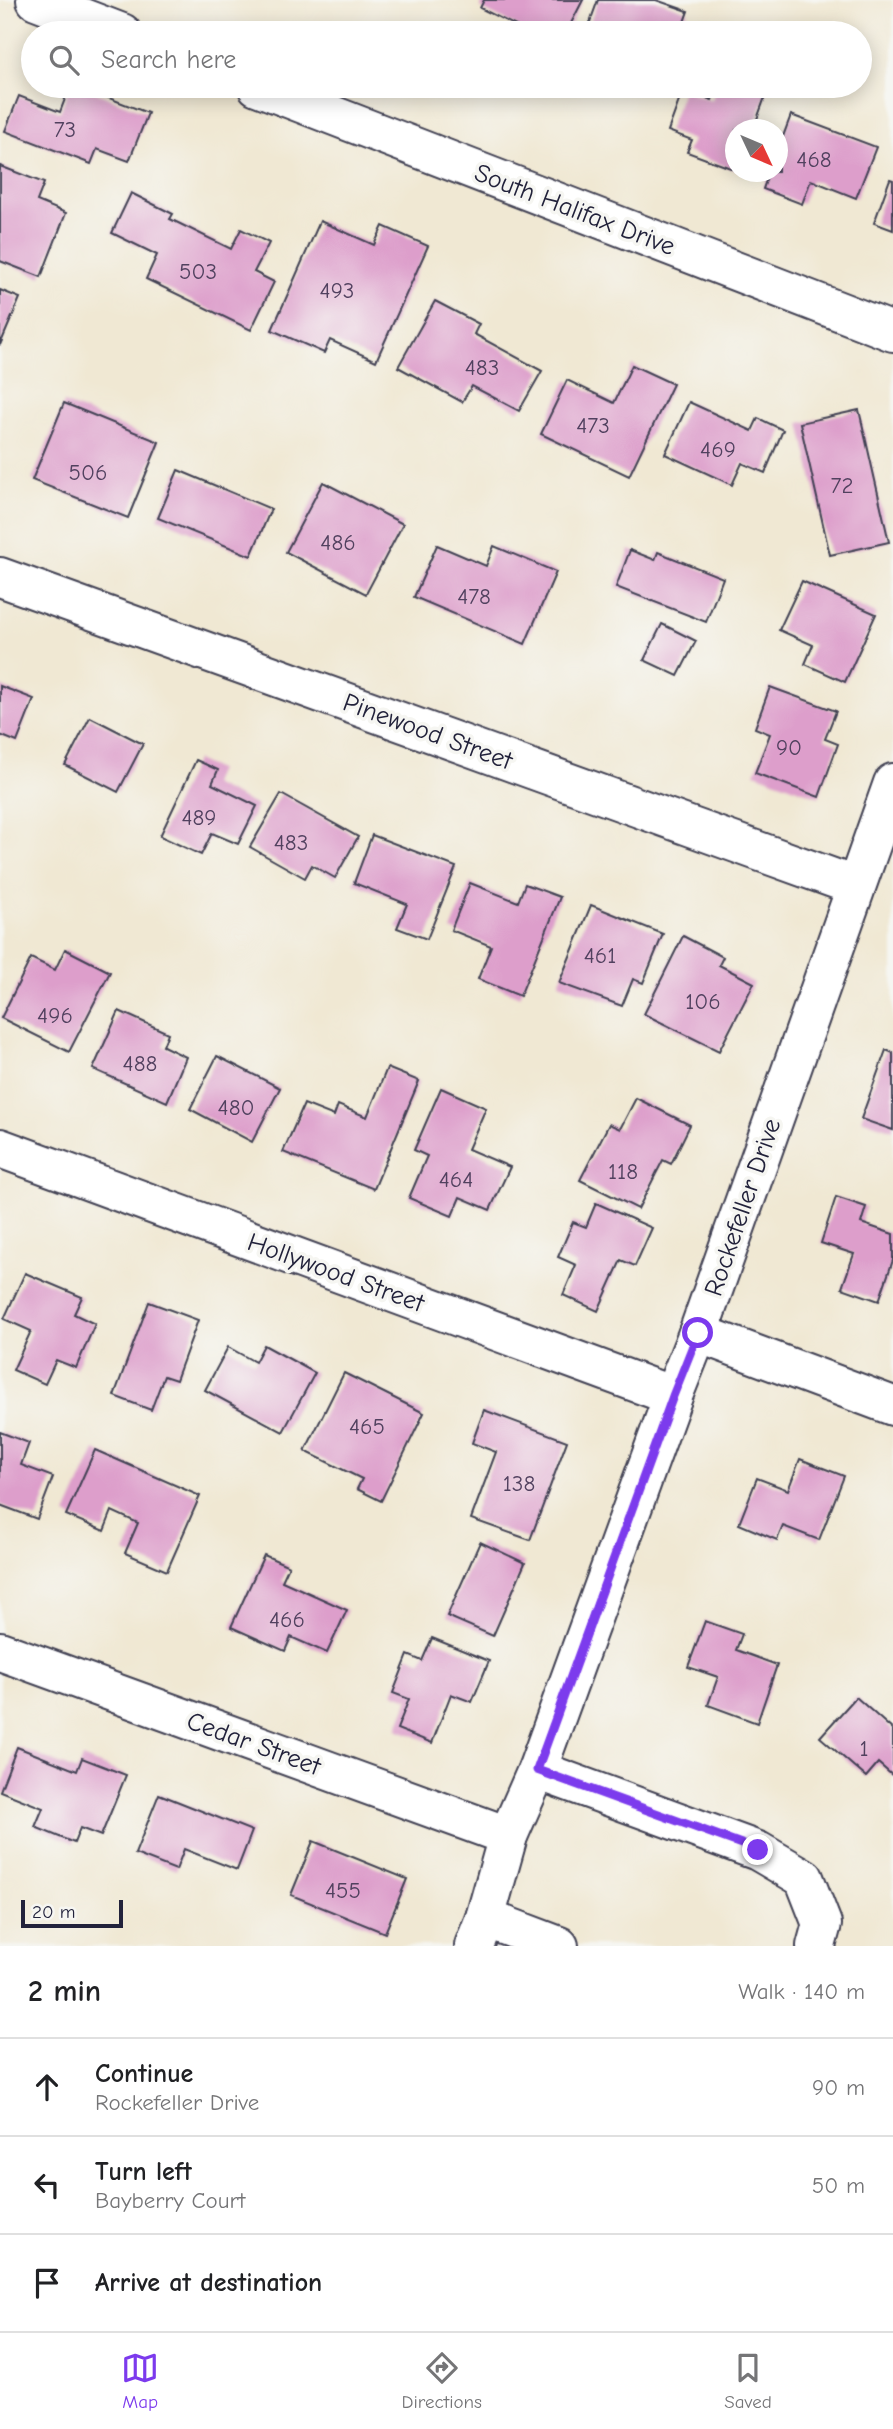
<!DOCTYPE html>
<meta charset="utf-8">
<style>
body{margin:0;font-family:"Comic Neue",sans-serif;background:#f2f2f2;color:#202124}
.compass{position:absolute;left:725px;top:119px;width:63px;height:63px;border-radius:50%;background:#fff;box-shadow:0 4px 18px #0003;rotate:134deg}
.scale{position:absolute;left:21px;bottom:18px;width:102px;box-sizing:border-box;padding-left:7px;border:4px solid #22223b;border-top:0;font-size:19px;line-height:24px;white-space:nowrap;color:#22223b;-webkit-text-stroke:5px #f6f6f2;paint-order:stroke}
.stop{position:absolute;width:21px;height:21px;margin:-16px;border:5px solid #7c3aed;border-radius:50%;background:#fff}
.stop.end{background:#7c3aed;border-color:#fff;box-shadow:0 2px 7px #0008}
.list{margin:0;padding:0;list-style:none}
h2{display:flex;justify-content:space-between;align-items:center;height:91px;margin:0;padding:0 28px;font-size:30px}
h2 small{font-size:23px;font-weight:400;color:#757577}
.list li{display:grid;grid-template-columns:46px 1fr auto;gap:21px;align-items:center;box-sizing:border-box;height:98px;padding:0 28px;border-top:2px solid #e0e0e0}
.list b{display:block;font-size:26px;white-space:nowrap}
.list p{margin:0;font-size:23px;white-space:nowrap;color:#757577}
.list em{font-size:23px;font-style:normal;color:#757577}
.icon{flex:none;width:38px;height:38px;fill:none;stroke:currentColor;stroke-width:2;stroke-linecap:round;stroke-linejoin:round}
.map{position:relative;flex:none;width:893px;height:1946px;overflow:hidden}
.search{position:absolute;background:#fff;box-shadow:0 4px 18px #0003;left:21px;right:21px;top:21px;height:77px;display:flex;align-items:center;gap:18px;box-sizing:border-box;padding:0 24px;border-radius:38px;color:#757577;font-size:26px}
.sheet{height:385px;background:#fff}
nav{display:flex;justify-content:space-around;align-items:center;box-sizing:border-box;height:98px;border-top:2px solid #e0e0e0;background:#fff;font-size:19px;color:#757577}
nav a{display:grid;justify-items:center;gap:4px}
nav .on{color:#7c3aed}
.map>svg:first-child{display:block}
</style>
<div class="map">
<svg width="893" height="1946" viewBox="0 0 893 1946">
<rect width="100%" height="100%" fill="#f6f6f2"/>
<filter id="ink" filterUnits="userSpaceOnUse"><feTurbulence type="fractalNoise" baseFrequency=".0143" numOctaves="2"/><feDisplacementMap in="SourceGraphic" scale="14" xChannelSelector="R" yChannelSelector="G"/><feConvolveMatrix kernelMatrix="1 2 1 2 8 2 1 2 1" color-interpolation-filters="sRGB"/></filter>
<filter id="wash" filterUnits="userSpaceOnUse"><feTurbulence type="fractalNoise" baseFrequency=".00686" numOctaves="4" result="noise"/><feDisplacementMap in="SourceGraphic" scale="28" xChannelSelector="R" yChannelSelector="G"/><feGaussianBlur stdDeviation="1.57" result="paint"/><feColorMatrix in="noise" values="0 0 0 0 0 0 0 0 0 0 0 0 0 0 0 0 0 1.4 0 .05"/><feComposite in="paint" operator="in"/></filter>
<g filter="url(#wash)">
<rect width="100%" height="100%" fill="#f0e8d3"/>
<g id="blocks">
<g fill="#dd9ecb">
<polygon points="484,0 583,0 566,33 530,33 480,8"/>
<polygon points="598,0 656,0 688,11 680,33 586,33"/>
<polygon points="70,86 78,86 148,113 129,161 97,149 91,164 5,131 19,96 60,112"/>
<polygon points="717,86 769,86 753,130 736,130 736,170 687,152 692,140 668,131 683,90 712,100"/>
<polygon points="791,115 876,147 856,198 811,180 802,204 763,189 769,172 778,172 778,150"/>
<polygon points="0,166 44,183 37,201 66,213 41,277 0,261"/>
<polygon points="890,179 893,180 893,230 874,223"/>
<polygon points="131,193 173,214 170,219 231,249 241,229 269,243 254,272 274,282 251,330 146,279 157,255 112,233"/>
<polygon points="320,221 374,245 383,226 428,246 376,361 330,340 324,353 272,330"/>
<polygon points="0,290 20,298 0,345"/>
<polygon points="435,301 479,324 474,334 542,371 519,411 472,386 462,402 398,367"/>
<polygon points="632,365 673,384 629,476 541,434 567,380 614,403"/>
<polygon points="689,402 752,431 758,418 783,430 765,473 742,463 732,485 665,454"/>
<polygon points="64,403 159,442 128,518 32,480"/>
<polygon points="859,410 889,542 830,555 800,423"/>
<polygon points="178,470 271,509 251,556 158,518"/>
<polygon points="323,482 403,524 366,594 286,552"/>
<polygon points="437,545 486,566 494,546 556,572 525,644 414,597"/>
<polygon points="630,550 655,560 658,552 723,578 706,622 616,587"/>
<polygon points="802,581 876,614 845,682 805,664 813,645 779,630"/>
<polygon points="662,624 696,641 678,676 644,660"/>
<polygon points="0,686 34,699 17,742 0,735"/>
<polygon points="770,687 836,711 825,739 838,744 819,797 755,773 770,734 755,728"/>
<polygon points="90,717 143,744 118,792 65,765"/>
<polygon points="196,760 218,770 212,784 257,806 238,844 212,833 201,855 160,836"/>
<polygon points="281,794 358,837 335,878 312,865 305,878 250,847"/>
<polygon points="372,835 456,867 427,939 397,928 407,904 354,883"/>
<polygon points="470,883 518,902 525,884 560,897 520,996 478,979 491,946 451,930"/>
<polygon points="591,905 663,934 643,983 633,979 622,1006 559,983"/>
<polygon points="683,936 723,957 719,965 754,983 719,1051 644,1014"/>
<polygon points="65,949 110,972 69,1052 1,1018 31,958 55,970"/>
<polygon points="119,1011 168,1033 163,1046 186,1057 167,1102 93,1069"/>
<polygon points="886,1050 893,1053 893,1130 861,1119"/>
<polygon points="217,1056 280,1088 252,1142 190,1109"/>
<polygon points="387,1068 419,1081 374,1189 283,1152 304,1104 334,1116 338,1105 367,1117"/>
<polygon points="441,1088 486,1108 468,1149 510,1167 490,1210 460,1197 452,1216 409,1198 427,1156 414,1150"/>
<polygon points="636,1098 690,1125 671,1164 663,1160 638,1209 580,1180 609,1124 620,1129"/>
<polygon points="836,1197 866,1207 861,1223 893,1234 893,1260 879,1301 842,1288 854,1254 821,1243"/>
<polygon points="596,1203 652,1228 635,1266 621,1260 598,1311 563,1295 576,1265 558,1257 573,1222 586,1227"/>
<polygon points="25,1273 82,1297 74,1314 95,1324 76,1368 56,1360 45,1384 13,1370 31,1331 4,1319"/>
<polygon points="149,1302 198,1320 176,1380 164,1376 151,1410 114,1396"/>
<polygon points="264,1345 315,1373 283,1432 205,1390 228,1347 255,1362"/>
<polygon points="344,1373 424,1413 381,1501 357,1489 362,1479 305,1451"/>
<polygon points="484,1410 567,1441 530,1540 471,1519 496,1452 472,1443"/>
<polygon points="0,1432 29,1443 21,1465 53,1477 37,1519 0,1505"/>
<polygon points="95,1450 200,1496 167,1571 125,1553 138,1523 112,1511 104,1531 66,1515"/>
<polygon points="800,1459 844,1476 819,1540 783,1526 777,1540 739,1524 757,1478 788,1490"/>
<polygon points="480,1542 525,1563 493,1636 447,1616"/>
<polygon points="264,1555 289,1566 282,1581 347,1610 327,1653 291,1637 285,1651 231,1627"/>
<polygon points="705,1621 742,1634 736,1650 777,1665 757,1723 708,1705 718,1677 688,1667"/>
<polygon points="432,1638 489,1661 472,1702 451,1694 432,1743 397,1729 409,1699 393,1693 408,1655 422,1661"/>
<polygon points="856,1697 893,1730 893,1776 878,1763 866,1777 820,1737"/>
<polygon points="17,1747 77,1771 82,1758 126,1775 101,1836 80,1828 74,1843 35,1827 43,1808 0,1791"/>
<polygon points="159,1794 252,1831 237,1870 184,1849 176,1870 135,1854"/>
<polygon points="313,1841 407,1879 385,1933 291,1895"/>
</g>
</g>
</g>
<g filter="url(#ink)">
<use href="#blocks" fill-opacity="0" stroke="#414052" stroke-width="2"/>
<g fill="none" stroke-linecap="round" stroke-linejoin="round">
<g stroke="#414052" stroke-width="42">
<g id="minor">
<polyline points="36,0 122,33"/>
<polyline points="257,86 893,332"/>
<polyline points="0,577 855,886"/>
<polyline points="0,1148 673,1396"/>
<polyline points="698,1333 893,1406"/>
<polyline points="0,1651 508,1836"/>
<polyline points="537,1770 758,1851 804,1878 822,1924 816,1946"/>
<polyline points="485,1918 559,1946"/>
<polyline points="474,1946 485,1918 508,1836 537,1770 673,1396 698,1333 893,783"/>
</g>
</g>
<use href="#minor" stroke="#fff" stroke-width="38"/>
</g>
</g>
<g fill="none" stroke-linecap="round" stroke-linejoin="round" filter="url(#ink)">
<polyline stroke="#7c3aed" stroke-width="9" points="698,1333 673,1396 537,1770 758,1850"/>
</g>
<g text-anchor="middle" stroke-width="7" stroke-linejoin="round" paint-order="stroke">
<g font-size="23" fill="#51415f">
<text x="65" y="137">73</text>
<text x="814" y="167">468</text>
<text x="198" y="279">503</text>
<text x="337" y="298">493</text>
<text x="482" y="375">483</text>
<text x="593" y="433">473</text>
<text x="718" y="457">469</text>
<text x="88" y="480">506</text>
<text x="842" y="493">72</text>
<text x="338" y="550">486</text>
<text x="474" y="604">478</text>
<text x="789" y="755">90</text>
<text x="199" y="825">489</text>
<text x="291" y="850">483</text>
<text x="600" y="963">461</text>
<text x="703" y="1009">106</text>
<text x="55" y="1023">496</text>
<text x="140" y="1071">488</text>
<text x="236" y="1115">480</text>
<text x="623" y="1179">118</text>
<text x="456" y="1187">464</text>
<text x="367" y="1434">465</text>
<text x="519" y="1491">138</text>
<text x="287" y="1627">466</text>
<text x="864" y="1756">1</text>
<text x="343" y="1898">455</text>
</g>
<g font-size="26" fill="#22223b" stroke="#f6f6f2">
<text transform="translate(575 209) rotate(21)" y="9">South Halifax Drive</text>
<text transform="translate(428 731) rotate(20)" y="9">Pinewood Street</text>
<text transform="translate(742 1207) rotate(-71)" y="9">Rockefeller Drive</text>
<text transform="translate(336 1272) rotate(20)" y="9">Hollywood Street</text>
<text transform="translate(254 1743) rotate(20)" y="9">Cedar Street</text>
</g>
</g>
</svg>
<svg class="compass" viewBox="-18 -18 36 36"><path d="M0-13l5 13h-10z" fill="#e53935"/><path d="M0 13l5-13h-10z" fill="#757577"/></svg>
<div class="scale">20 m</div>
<div class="stop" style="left:698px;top:1333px"></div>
<div class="stop end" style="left:758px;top:1850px"></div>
<div class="search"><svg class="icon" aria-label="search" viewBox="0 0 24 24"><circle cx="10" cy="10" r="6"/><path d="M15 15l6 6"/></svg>Search here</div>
</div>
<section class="sheet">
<h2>2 min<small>Walk · 140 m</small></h2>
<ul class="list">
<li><svg class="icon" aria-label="ahead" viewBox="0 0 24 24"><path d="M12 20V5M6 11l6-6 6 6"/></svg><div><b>Continue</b><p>Rockefeller Drive</p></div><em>90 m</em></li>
<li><svg class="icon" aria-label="left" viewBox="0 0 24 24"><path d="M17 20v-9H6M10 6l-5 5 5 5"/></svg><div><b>Turn left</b><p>Bayberry Court</p></div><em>50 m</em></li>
<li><svg class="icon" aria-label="arrive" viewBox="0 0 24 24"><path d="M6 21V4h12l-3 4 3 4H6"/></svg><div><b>Arrive at destination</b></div></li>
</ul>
</section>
<nav>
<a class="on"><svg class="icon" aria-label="map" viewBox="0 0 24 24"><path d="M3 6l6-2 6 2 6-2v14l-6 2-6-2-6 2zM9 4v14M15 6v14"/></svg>Map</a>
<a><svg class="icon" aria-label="directions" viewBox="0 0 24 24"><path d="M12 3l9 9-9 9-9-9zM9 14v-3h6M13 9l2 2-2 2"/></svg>Directions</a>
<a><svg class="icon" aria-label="saved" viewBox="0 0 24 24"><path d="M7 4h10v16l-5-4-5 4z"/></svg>Saved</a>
</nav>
